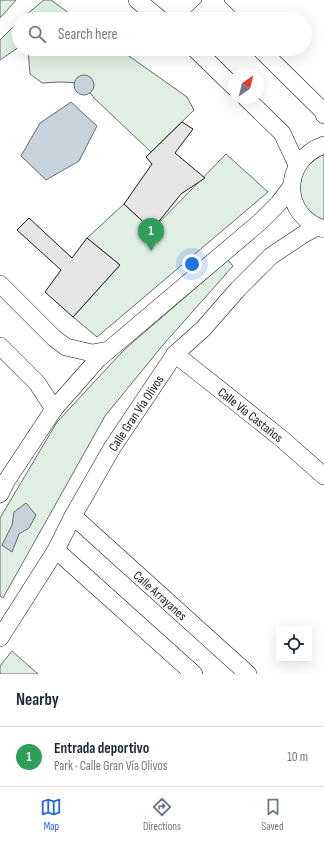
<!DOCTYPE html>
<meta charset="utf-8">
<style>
body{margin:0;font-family:"Sofia Sans Condensed",sans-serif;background:#f2f2f3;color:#1f2937}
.controls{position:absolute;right:12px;bottom:12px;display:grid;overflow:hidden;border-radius:4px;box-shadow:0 4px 16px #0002}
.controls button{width:36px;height:36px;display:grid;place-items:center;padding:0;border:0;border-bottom:1px solid #e0e1e3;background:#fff;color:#1f2937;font:20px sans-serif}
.compass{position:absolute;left:228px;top:68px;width:36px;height:36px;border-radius:50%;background:#fff;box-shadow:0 4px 16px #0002;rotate:35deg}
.you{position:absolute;left:192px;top:264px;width:14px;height:14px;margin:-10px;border:3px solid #fff;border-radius:50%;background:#1a73e8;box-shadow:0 0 0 6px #1a73e833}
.badge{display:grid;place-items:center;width:26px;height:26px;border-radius:50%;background:#2563eb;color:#fff;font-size:13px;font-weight:700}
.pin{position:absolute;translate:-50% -33px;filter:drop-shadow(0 1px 2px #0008)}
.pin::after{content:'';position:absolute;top:21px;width:14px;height:12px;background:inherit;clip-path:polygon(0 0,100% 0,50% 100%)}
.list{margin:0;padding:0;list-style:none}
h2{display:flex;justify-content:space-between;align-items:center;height:52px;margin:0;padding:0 16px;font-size:17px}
h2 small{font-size:13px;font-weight:400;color:#747a83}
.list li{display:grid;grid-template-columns:26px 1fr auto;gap:12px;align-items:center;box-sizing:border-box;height:60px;padding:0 16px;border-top:1px solid #e0e1e3}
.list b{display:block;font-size:15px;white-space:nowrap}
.list p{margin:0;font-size:13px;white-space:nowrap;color:#747a83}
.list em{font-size:13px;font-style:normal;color:#747a83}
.icon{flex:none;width:22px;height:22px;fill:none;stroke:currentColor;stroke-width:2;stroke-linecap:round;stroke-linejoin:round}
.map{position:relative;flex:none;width:324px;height:674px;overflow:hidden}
.search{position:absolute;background:#fff;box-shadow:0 4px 16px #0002;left:12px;right:12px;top:12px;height:44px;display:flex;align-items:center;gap:10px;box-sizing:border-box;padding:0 14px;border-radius:22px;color:#747a83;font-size:15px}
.sheet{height:112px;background:#fff}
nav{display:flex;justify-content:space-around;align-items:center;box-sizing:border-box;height:56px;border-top:1px solid #e0e1e3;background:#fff;font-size:11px;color:#747a83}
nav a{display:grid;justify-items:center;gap:2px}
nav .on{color:#2563eb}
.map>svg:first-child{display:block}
</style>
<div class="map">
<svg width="324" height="674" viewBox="0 0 324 674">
<rect width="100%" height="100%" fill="#fff"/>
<g fill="#e0efe3" stroke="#6a6a6a">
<polygon points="0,0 16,0 0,18"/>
<polygon points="44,0 51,0 77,19 21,19"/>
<polygon points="19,21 19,47 0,60 0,40"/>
<polygon points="28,49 119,49 187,97 194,110 151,152 94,98 83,83 60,82 42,83 30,74"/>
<path d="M324 151V221C297 206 299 197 302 169Z"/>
<polygon points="226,154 268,192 97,337 73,317 120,265 87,238 124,204 152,230"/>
<polygon points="228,260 233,266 163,345 105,416 3,598 0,596 0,518 57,422 124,350"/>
<polygon points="12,651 38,674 0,674 0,666"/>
</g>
<g fill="#c6d2dc" stroke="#6a6a6a">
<circle cx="84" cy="85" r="10"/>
<polygon points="71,102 97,126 79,161 46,180 21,156 40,123"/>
<polygon points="26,503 36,515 29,528 19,534 12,552 2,545 12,525 14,512"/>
</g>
<g fill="#e6e6e6" stroke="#1a1a1a">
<polygon points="182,122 193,129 175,153 205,178 181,194 152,230 124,204 152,164 146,157"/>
<polygon points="29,218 72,258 87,238 120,265 73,317 45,292 61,270 17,230"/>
</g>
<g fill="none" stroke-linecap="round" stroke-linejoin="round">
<g stroke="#1a1a1a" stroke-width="18">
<g id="minor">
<polyline points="137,0 160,19"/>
<polyline points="210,0 230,19"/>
<polyline points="196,19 216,0"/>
<polyline points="195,49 234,87"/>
<polyline points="260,49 323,111 324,115"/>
<polyline points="246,98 282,133 297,165"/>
<path d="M324 145C281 160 281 216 324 229"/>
<polyline points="0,284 54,338 66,347 92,353 109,350"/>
<polyline points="0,346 37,383 54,409"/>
<path id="s1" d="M175 354 282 439 324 476"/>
<polyline points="0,494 7,480 54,409 98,359 260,222 279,203 291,187"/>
<path id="s2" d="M73 516 248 674"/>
<polyline points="56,550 194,674"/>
<path id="s3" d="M0 638 56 550 73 516 112 448 175 354 203 329 238 289 271 256 304 234 317 227"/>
</g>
</g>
<use href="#minor" stroke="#fff" stroke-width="17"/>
</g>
<g text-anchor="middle" stroke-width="3" stroke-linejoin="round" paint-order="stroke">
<g font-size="13" fill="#1a1a1a" stroke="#fff">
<text dy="5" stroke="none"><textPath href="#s3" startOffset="263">Calle Gran Vía Olivos</textPath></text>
<text dy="5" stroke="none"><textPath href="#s1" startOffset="97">Calle Vía Castaños</textPath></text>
<text dy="5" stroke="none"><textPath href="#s2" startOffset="118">Calle Arrayanes</textPath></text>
</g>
</g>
</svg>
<div class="controls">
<button><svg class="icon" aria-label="locate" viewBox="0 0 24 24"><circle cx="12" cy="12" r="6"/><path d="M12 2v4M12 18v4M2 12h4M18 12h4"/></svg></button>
</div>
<svg class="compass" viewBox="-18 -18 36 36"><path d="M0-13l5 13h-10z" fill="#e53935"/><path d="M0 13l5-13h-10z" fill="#747a83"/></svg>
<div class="you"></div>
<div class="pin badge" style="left:151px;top:251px;background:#2e9e5b">1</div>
<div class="search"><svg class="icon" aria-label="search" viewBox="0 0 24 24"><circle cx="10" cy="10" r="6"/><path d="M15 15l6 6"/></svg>Search here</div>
</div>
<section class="sheet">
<h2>Nearby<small></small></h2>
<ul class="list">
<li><span class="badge" style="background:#2e9e5b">1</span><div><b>Entrada deportivo</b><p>Park · Calle Gran Vía Olivos</p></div><em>10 m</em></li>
</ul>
</section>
<nav>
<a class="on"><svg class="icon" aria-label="map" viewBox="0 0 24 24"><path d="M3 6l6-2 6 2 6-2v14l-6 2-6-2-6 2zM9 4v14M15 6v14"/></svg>Map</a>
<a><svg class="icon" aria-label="directions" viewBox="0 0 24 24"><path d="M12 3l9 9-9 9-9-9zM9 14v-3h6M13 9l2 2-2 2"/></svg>Directions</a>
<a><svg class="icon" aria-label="saved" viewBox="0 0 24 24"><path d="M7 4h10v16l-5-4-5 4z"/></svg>Saved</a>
</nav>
